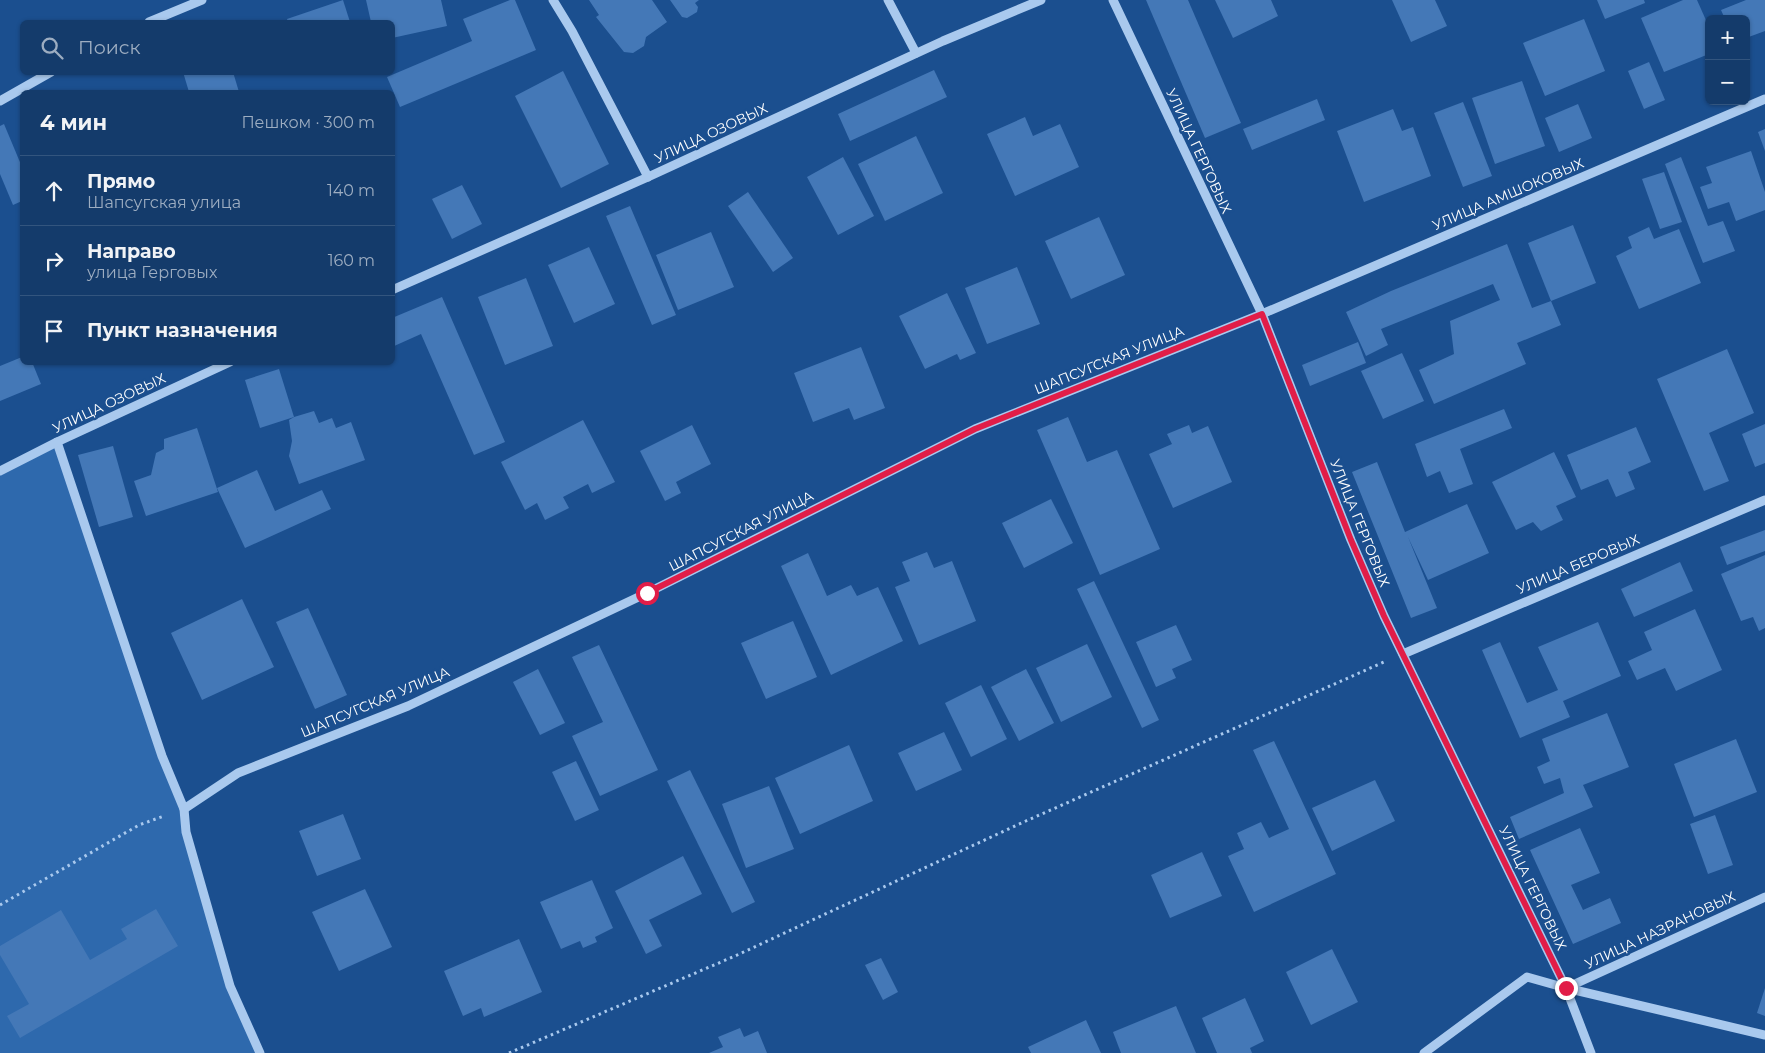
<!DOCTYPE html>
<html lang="ru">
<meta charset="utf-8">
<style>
body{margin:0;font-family:Montserrat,sans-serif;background:#214673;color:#f1f3f6}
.controls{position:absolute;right:15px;top:15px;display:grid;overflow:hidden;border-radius:8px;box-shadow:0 1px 4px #0004}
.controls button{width:45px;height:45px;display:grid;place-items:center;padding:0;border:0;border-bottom:1px solid #33557e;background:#143b6b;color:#f1f3f6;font:25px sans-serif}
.stop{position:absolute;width:15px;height:15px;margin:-11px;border:4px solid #e11d48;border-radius:50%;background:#fff}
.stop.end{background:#e11d48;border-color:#fff;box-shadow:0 1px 5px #0008}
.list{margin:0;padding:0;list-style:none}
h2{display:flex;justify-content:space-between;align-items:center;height:65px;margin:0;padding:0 20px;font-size:21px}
h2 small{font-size:16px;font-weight:400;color:#9dadc1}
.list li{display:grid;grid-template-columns:32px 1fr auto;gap:15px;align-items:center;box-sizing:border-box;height:70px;padding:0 20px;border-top:1px solid #33557e}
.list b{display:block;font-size:19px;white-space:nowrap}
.list p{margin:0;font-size:16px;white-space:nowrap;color:#9dadc1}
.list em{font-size:16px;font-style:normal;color:#9dadc1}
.icon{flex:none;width:28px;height:28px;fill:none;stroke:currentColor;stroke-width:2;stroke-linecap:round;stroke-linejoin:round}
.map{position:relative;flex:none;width:1765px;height:1053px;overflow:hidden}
.search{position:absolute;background:#143b6b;box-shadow:0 1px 4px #0004;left:20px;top:20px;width:375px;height:55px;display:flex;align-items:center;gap:12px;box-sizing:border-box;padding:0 18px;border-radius:8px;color:#9dadc1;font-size:19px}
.panel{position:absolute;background:#143b6b;box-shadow:0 1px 4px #0004;left:20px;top:90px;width:375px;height:275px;border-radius:8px}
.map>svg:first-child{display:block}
</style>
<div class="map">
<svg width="1765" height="1053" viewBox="0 0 1765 1053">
<rect width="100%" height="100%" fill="#1b4f8f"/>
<polygon fill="#2e69ad" points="57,442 174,786 230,985 260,1053 0,1053 0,471"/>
<g fill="#4478b7">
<polygon points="343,0 350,22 288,22 287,19"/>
<polygon points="366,0 441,0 447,26 392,38 392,22 371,22"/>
<polygon points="510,0 515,0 536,50 400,107 387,77 472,41 463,19"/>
<polygon points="589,0 652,0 667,22 646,37 644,46 633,53 624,52 596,17 599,15"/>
<polygon points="670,0 699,0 695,3 698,7 697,12 687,18 682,17"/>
<polygon points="1146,0 1188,0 1241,123 1205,138"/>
<polygon points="1215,0 1271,0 1278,16 1233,38"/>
<polygon points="1392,0 1435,0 1447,26 1411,42"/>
<polygon points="1597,0 1644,0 1645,3 1605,19"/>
<polygon points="1683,0 1697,0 1709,27 1709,54 1664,72 1641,18"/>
<polygon points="1746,0 1765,0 1765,31 1746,38 1746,19 1725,19 1721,10"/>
<polygon points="1584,19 1605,71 1545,96 1523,43"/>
<polygon points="1649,62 1665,100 1644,109 1628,71"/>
<polygon points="934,70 947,97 850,141 838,114"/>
<polygon points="563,71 609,164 561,188 515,96"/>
<polygon points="183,72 233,72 239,92 189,92"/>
<polygon points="1522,81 1545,146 1495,164 1472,98"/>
<polygon points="1317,99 1325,120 1252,150 1243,129"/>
<polygon points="1463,102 1492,176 1463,187 1434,113"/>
<polygon points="1578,104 1592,138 1559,152 1545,118"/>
<polygon points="1393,109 1402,131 1413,127 1431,176 1364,202 1337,131"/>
<polygon points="1025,117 1033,136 1060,124 1079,167 1015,196 987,134"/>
<polygon points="4,124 22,167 22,201 13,205 0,174 0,126"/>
<polygon points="1765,129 1765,151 1758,132"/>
<polygon points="916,136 943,193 885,221 858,164"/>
<polygon points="1751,151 1765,192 1765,210 1736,221 1729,202 1708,209 1700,187 1712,183 1706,167"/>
<polygon points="843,157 874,216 838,235 807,177"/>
<polygon points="1681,157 1708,226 1723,221 1735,251 1703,263 1665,164"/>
<polygon points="1664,172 1682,222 1660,229 1642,179"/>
<polygon points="462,185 482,224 452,239 432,199"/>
<polygon points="748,192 793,258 773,272 728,206"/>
<polygon points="630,206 676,315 652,325 606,216"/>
<polygon points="1099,217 1125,275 1071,299 1045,241"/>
<polygon points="1573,225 1596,283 1551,301 1528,243"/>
<polygon points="1649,227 1654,239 1679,229 1701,283 1639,309 1616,256 1632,248 1628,237"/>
<polygon points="711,232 734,287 678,310 656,255"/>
<polygon points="1507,244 1532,308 1551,301 1561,325 1517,343 1526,364 1434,404 1419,370 1454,354 1450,321 1500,300 1493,284 1381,329 1388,345 1366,356 1346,312 1391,291"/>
<polygon points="589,247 615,304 574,323 548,265"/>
<polygon points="1017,267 1040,324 987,344 965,288"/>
<polygon points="526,278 553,346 505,365 478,297"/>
<polygon points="947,293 976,353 960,360 957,354 925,369 899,316"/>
<polygon points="442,297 505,442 474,455 421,334 392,347 392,318"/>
<polygon points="1358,342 1366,363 1310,386 1302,365"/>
<polygon points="861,347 885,408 854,420 849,408 813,422 794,373"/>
<polygon points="1727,349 1754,413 1709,433 1729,481 1704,491 1657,379"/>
<polygon points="1402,353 1424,401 1383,419 1361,371"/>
<polygon points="22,357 22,362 32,362 41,384 0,401 0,366"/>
<polygon points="279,369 294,417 314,411 319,423 332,418 336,428 351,422 365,460 299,484 289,456 292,441 289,420 294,417 260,428 245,380"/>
<polygon points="1504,409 1512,428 1460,449 1473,484 1449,493 1440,471 1427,477 1415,444"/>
<polygon points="1068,417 1087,462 1117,450 1160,549 1100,575 1037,430"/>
<polygon points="583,420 615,482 592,493 588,484 563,497 569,508 545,520 537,503 525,510 501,462"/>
<polygon points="1765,424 1765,463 1755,467 1742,434"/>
<polygon points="692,425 711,464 676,482 681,493 665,501 640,451"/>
<polygon points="1189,425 1192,433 1208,426 1232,482 1173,508 1149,454 1172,444 1167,434"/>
<polygon points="1636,427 1651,462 1628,472 1635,489 1616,497 1608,479 1581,490 1567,455"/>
<polygon points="197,428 218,492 146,516 134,481 151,475 156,453 164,449 164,439"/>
<polygon points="113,446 133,517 99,527 78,455"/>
<polygon points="1554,452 1576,497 1556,506 1563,520 1541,531 1533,522 1516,530 1492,482"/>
<polygon points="1377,462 1405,532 1467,504 1489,553 1428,580 1408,537 1437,608 1411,618 1352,472"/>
<polygon points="257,470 275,511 322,490 331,509 245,548 217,488"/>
<polygon points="1051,499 1073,543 1024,568 1002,523"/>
<polygon points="1765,530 1765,551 1727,565 1720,547"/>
<polygon points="927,552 934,568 952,561 976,621 919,645 895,587 910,581 902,562"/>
<polygon points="808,553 827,596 851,585 857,596 878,587 903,641 831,675 781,566"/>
<polygon points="1765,555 1765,628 1759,631 1753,617 1741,621 1721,574"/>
<polygon points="1680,562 1693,591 1634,617 1621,589"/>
<polygon points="1094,581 1159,720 1142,728 1077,589"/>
<polygon points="242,599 274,667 202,700 171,633"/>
<polygon points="308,608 347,695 315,709 276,622"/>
<polygon points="1695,609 1722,670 1676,691 1665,668 1637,680 1628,661 1652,650 1644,632"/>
<polygon points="793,621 817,677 766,699 741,643"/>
<polygon points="1598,622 1621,676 1563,701 1570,717 1520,738 1482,650 1500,642 1527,703 1558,690 1538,647"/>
<polygon points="1176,625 1192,660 1172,669 1176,678 1156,687 1136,642"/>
<polygon points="1087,644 1112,697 1061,722 1036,668"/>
<polygon points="599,645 658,770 600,796 572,736 603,722 572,657"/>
<polygon points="538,669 565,723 540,735 513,682"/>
<polygon points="1026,669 1054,723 1019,741 991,687"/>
<polygon points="981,685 1007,739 971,757 945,703"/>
<polygon points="1607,713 1629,767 1583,785 1593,807 1519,839 1510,817 1564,793 1560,778 1544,784 1537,767 1550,761 1542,739"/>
<polygon points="944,732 962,770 916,791 898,753"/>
<polygon points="1736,739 1757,792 1694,817 1674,764"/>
<polygon points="1274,741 1336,874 1254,912 1228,856 1244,849 1237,833 1261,822 1269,838 1289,829 1253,750"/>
<polygon points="849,745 873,801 800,834 775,778"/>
<polygon points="576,761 599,810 575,821 552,772"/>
<polygon points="690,770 755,902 732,913 667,781"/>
<polygon points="1375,780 1395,821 1332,851 1312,808"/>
<polygon points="769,786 794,849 746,868 722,804"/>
<polygon points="343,814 361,859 317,876 299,831"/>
<polygon points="1715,815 1733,865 1708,874 1690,824"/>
<polygon points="1580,828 1600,873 1571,885 1583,910 1610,898 1621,923 1573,944 1530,850"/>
<polygon points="1202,852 1222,896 1170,918 1151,875"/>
<polygon points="683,856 702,894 649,920 662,946 646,954 615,891"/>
<polygon points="592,880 613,928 595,937 597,942 583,948 580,941 561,949 540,902"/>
<polygon points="365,889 392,947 339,971 312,912"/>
<polygon points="156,909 178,946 20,1038 7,1016 29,1004 0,955 0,946 61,910 90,960 127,939 121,929"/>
<polygon points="519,939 542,992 484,1017 481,1008 463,1016 444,971"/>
<polygon points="1332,949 1358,1002 1311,1025 1286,972"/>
<polygon points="881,958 898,992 883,1000 865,965"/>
<polygon points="1765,988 1765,1016 1757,1013"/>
<polygon points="1245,998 1264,1041 1250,1048 1252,1053 1217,1053 1202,1018"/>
<polygon points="1176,1006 1196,1053 1121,1053 1113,1032"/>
<polygon points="1086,1020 1101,1053 1031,1053 1028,1047"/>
<polygon points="740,1028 744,1037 758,1031 767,1053 709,1053 723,1047 718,1037"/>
</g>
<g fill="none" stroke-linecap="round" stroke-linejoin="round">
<g stroke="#a9c9ee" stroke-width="3" stroke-dasharray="2.5 4" stroke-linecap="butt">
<polyline points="0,905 139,825 164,816"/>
<polyline points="509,1053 735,956 1017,825 1384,662"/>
</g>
<g stroke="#a9c9ee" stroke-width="9">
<polyline points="553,0 572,31 648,177"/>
<polyline points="888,0 916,53"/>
<polyline points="1113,0 1262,314 1351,540 1384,616 1566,988 1591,1053"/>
<polyline points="149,22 202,0"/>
<polyline points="0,101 51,72"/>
<polyline points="392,290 648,177 943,41 1041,0"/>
<polyline points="57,442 162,756 184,809 186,832 230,986 260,1053"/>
<polyline points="0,471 57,442 230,362"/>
<polyline points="1403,654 1765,500"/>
<polyline points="184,809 238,773 408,706 647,593 975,429 1262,314 1765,99"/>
<polyline points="1566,988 1765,897"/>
<polyline points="1424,1053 1527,977 1566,988 1765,1035"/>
</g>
</g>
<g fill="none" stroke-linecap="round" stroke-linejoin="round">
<polyline stroke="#e11d48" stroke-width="6" points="647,593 975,429 1262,314 1351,540 1384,616 1566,988"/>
</g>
<g text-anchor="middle" stroke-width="5" stroke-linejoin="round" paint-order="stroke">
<g font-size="14" fill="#fff" stroke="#1b4f8f">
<text transform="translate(711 133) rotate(-25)" y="5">УЛИЦА ОЗОВЫХ</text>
<text transform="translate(1199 151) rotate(65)" y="5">УЛИЦА ГЕРГОВЫХ</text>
<text transform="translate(1508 194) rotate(-23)" y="5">УЛИЦА АМШОКОВЫХ</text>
<text transform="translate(1109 360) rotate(-22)" y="5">ШАПСУГСКАЯ УЛИЦА</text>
<text transform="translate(109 403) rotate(-25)" y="5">УЛИЦА ОЗОВЫХ</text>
<text transform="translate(1360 523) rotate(68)" y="5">УЛИЦА ГЕРГОВЫХ</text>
<text transform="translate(741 531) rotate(-27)" y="5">ШАПСУГСКАЯ УЛИЦА</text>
<text transform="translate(1578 564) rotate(-23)" y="5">УЛИЦА БЕРОВЫХ</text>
<text transform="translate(375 702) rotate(-23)" y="5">ШАПСУГСКАЯ УЛИЦА</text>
<text transform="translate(1533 888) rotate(64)" y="5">УЛИЦА ГЕРГОВЫХ</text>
<text transform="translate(1660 930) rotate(-25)" y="5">УЛИЦА НАЗРАНОВЫХ</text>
</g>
</g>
</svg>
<div class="controls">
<button>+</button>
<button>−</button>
</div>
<div class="stop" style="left:647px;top:593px"></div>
<div class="stop end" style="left:1566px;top:988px"></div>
<div class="search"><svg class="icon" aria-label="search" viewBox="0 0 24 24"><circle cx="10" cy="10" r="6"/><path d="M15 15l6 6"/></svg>Поиск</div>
<section class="panel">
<h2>4 мин<small>Пешком · 300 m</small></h2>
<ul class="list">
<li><svg class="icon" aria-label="ahead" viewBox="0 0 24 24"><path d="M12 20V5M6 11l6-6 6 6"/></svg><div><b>Прямо</b><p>Шапсугская улица</p></div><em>140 m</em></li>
<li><svg class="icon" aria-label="right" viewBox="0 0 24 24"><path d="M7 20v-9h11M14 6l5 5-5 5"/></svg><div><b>Направо</b><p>улица Герговых</p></div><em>160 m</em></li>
<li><svg class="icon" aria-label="arrive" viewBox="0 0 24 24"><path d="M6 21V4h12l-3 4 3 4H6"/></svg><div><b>Пункт назначения</b></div></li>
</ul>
</section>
</div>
